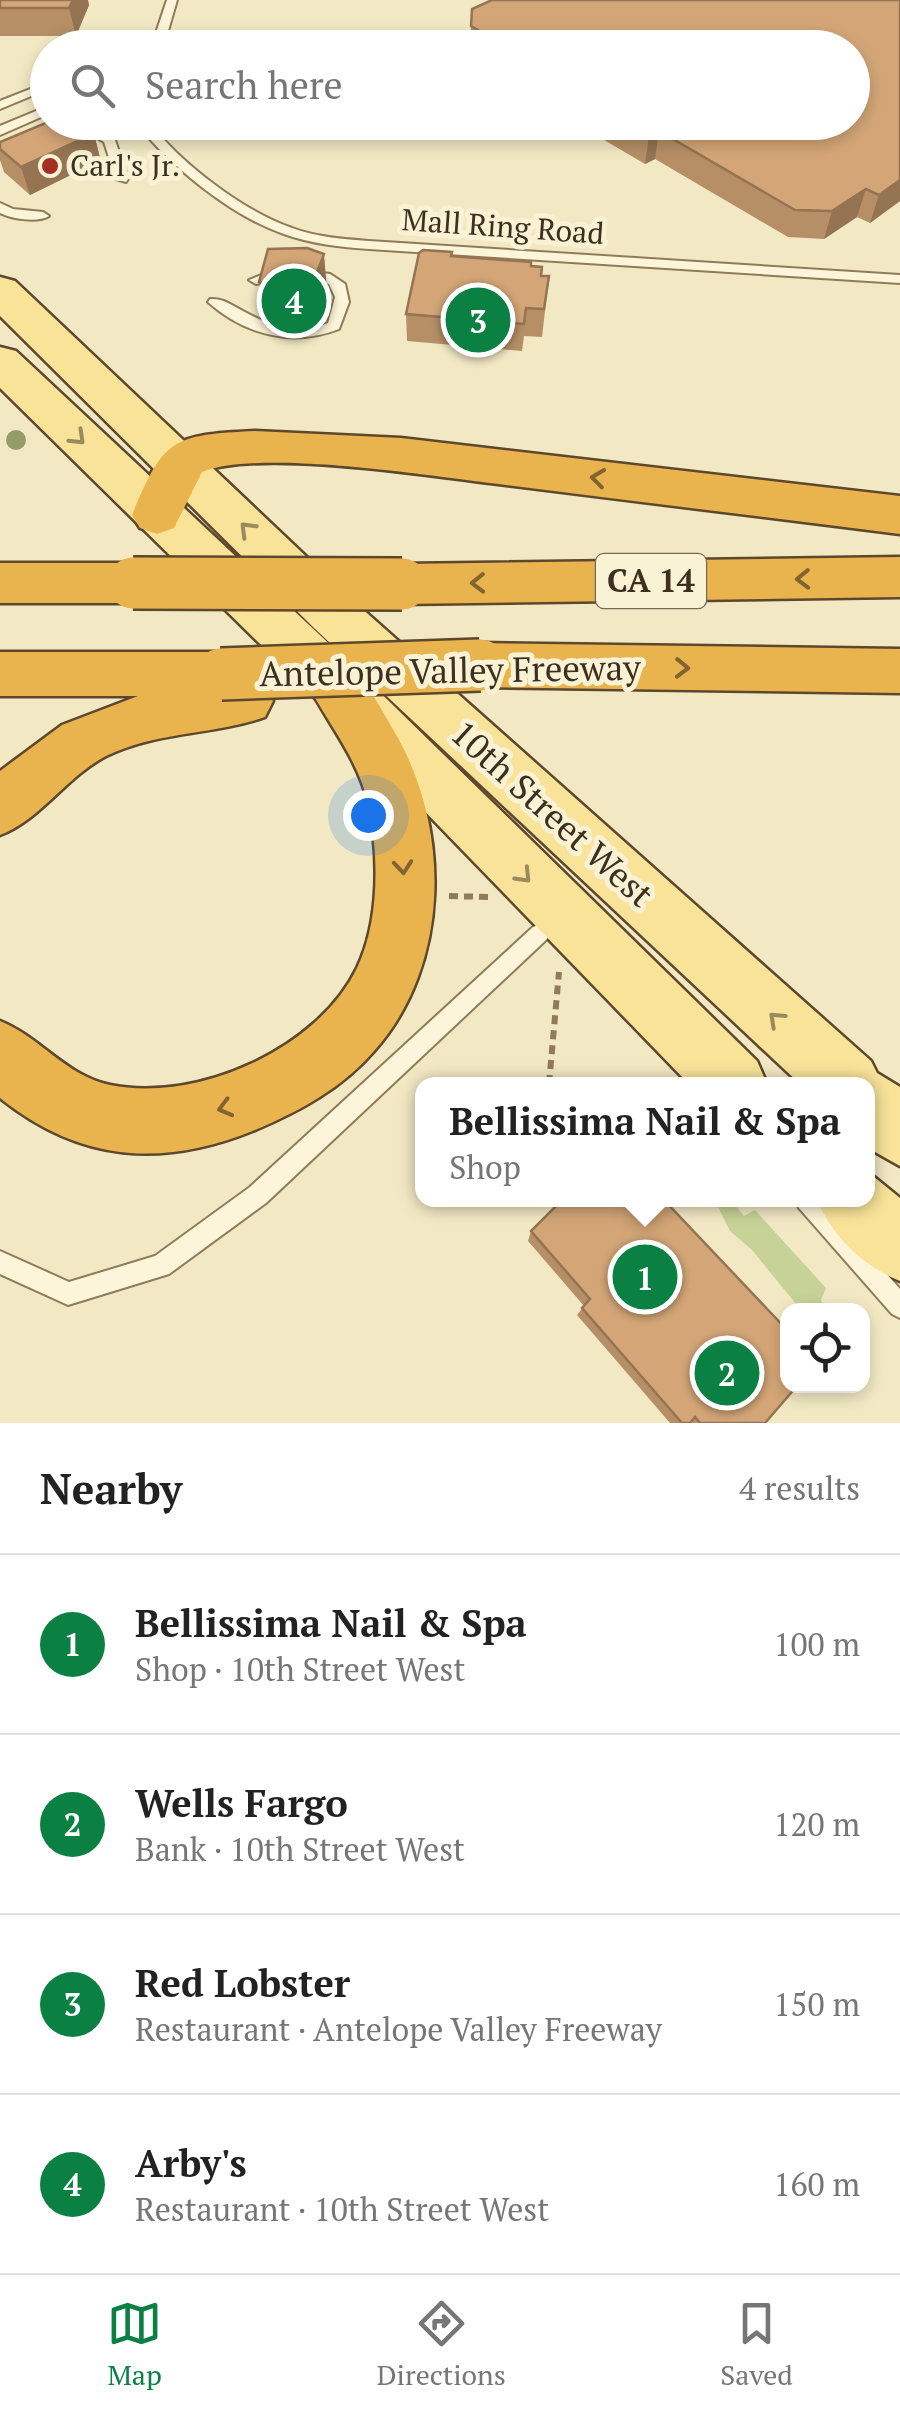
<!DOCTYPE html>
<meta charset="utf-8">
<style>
body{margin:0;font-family:"PT Serif",serif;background:#f6f6f6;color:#222}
.controls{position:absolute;right:30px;bottom:30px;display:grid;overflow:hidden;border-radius:20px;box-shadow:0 5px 15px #0003}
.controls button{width:90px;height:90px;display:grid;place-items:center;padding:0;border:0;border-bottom:2px solid #e0e0e0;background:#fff;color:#222;font:50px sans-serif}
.you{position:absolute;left:368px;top:815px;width:35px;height:35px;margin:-25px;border:8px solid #fff;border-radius:50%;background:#1a73e8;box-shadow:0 0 0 15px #1a73e833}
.badge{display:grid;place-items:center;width:65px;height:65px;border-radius:50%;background:#0b8043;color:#fff;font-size:32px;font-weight:700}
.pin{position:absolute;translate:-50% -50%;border:5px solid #fff;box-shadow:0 2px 10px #0006}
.popup{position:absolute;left:415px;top:1077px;width:460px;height:130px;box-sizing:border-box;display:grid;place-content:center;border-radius:20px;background:#fff;filter:drop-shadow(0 2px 8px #0005);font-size:32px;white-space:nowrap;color:#767676}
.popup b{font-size:38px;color:#222}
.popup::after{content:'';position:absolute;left:50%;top:100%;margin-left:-20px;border:20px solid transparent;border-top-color:#fff}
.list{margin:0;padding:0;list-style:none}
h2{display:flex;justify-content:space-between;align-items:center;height:130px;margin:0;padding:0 40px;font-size:42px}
h2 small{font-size:32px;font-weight:400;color:#767676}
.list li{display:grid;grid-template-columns:65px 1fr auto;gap:30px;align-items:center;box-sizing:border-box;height:180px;padding:0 40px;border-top:2px solid #e0e0e0}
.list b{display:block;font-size:38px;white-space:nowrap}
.list p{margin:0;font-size:32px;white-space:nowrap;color:#767676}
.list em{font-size:32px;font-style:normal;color:#767676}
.icon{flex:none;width:55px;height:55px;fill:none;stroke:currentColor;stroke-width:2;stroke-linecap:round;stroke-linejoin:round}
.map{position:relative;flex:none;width:900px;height:1423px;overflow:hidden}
.search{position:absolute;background:#fff;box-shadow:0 5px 15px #0003;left:30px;right:30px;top:30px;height:110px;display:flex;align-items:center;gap:25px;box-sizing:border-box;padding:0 35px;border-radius:55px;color:#767676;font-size:38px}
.sheet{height:850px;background:#fff}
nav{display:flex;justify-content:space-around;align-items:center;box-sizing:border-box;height:140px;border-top:2px solid #e0e0e0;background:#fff;font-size:28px;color:#767676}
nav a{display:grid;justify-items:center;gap:5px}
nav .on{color:#0b8043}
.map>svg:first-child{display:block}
</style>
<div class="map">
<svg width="900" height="1423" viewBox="0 0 900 1423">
<rect width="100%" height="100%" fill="#f2e9c4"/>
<polygon fill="#c6d297" points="721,1200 731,1200 744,1216 755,1210 826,1288 821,1300 826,1310 801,1310 752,1250 730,1231 718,1207"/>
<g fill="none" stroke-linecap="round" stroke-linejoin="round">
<g stroke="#8f7b58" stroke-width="4">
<g id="service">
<polygon points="167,0 177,0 163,48 151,48"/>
<polygon points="48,82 48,89 0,109 0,101"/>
<polygon points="48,106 48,114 0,135 0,126"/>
<path d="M136 122H149C180 163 243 211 292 228 316 237 343 239 369 241L900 275V283L369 249C340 247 312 244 284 234 233 217 169 166 136 122Z"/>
<polygon points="93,126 115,140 128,179 126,182 116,179 104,142 91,134 70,138 64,134"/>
<path d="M0 203 13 209 43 212 49 216C38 223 12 219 0 213Z"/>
<path d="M301 270 330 274 345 284 349 302 339 329C293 347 245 335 208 302L210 299C222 298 230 304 241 310 270 326 295 336 328 323L335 297 329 284C306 274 280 279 256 284L249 280 264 274Z"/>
<polygon points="540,924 547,927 550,933 547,939 266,1203 169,1274 68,1305 0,1274 0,1251 69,1282 155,1256 250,1187 533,927"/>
<polygon points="796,1200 821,1200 900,1289 900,1318 892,1314 799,1208"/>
</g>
</g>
<g stroke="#5d482d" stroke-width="5">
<g id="primary">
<polygon points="0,277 15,281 350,598 871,1061 877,1073 900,1087 900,1166 868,1148 868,1084 800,1084 314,628 0,316"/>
<polygon points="0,347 16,351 352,665 757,1061 767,1084 689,1084 314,697 0,388"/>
<path d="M868 1172 900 1198V1281C863 1266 833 1237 817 1200H868Z"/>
</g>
</g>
<g stroke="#5d482d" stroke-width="5">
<g id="motorway">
<path d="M255 431 401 438 900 496V534C763 517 627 500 490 483 425 475 258 449 202 472L174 528 157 534 140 528 132 515C164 438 172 435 255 431Z"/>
<polygon points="900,557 900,597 402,604 384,598 376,584 384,570 402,564"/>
<polygon points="0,563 133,563 151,569 159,583 151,597 133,603 0,603"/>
<polygon points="480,643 900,649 900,693 480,687 461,681 453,665 461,649"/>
<path d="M0 652H221L240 658 248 674 246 678 265 685 273 701 265 717C213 735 157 731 106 756 66 777 40 820 0 835V771L62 725 138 696H0Z"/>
<path d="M333 659C363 669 378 705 394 731 451 827 451 965 374 1051 342 1088 300 1111 255 1130 162 1168 80 1162 0 1098V1021C40 1037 66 1076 110 1085 197 1103 318 1049 357 968 380 920 379 854 368 803 358 758 326 721 306 681L314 665Z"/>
</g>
</g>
<g stroke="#8f7b58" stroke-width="6" stroke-dasharray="9 6" stroke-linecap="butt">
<polyline points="449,896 488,897"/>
<polyline points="549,1084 559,972"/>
</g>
<use href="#service" fill="#fcf5d9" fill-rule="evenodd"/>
<use href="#primary" fill="#f8e399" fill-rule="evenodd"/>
<use href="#motorway" fill="#e9b34e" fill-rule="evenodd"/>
<g stroke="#5d482d" stroke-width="56" stroke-linecap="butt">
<g id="motorway-bridge">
<polyline points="133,583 402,584"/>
<polyline points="221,674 480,665"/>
</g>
</g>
<use href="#motorway-bridge" stroke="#e9b34e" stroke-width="51"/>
</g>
<circle fill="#959c6b" cx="16" cy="440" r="10"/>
<g fill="#b68f66">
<polygon points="0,0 88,0 89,5 76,36 0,36"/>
<polygon points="900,0 900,201 870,223 857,217 824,239 788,237 655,159 645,164 577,124 577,122 852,122 852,48 470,48 471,26"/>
<polygon points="93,130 100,158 86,164 87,167 30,195 4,172 0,160 0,142"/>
<polygon points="452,252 452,256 531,266 541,276 549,276 542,337 524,336 522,351 407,341 406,314"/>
<polygon points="259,282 327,289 315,323 294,325 264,317"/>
<polygon points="531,1231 803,1386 800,1389 791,1392 765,1423 670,1423 577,1315 584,1306 528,1241"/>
</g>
<g fill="#947453">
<polygon points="73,0 88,0 89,5 76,36 69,8"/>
<polygon points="93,130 100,158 86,164 87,167 30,195 21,167"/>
<polygon points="659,131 655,159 645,164 649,136"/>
<polygon points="900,180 900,201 870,223 879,195"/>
<polygon points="866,189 857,217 824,239 832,211"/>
<polygon points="324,254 327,289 315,323 311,288"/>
</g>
<g fill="#d4a677" stroke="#947453" stroke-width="2.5">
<polygon points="0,0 73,0 69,8 0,8"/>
<polygon points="492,0 900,0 900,180 879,195 866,189 832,211 795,210 659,131 649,136 625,122 852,122 852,48 509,48 471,26 472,9"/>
<polygon points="48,122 83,122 93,130 77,137 80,140 21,167 0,149 0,142"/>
<polygon points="307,248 324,254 311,288 289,290 259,282 268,249"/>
<polygon points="423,250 452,252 451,256 531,262 531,266 542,267 541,276 549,276 544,309 526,308 524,324 406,314 419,253"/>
<polygon points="562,1200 664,1200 788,1331 788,1386 803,1386 800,1389 797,1386 765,1423 700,1423 695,1417 690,1423 682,1423 582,1308 590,1299 531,1231"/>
</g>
<defs><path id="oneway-chevron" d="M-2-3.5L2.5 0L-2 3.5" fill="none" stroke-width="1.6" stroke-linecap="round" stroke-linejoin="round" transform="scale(2.5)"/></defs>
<g stroke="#9b8a5c">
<use href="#oneway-chevron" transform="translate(78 438) rotate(44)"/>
<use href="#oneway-chevron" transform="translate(247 529) rotate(-135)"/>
<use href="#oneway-chevron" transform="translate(524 876) rotate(46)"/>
<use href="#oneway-chevron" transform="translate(776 1019) rotate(-137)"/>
</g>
<g stroke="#826431">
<use href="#oneway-chevron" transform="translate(598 478) rotate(-173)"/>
<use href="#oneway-chevron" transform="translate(803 579) rotate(179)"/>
<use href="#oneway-chevron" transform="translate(478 583) rotate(179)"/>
<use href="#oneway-chevron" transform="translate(682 668) rotate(1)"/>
<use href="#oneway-chevron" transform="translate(403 867) rotate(85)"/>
<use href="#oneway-chevron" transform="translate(225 1108) rotate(165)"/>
</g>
<circle fill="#a52d22" stroke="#f9f2d5" stroke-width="4" cx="50" cy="166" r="10"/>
<g text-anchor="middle" stroke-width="10" stroke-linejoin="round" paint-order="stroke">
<g font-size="30" fill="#3e301e" stroke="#f9f2d5" text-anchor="start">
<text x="70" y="176">Carl's Jr.</text>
</g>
<g font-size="30" fill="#3e301e" stroke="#f9f2d5">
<text transform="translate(503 227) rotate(4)" y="10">Mall Ring Road</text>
</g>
<rect fill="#f9f2d5" stroke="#766a55" stroke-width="2.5" x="596" y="554" width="110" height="54" rx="8"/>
<g font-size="32" font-weight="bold" fill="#3e301e">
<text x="651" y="592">CA 14</text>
</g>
<g font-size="35" fill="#3e301e" stroke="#f9f2d5">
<text transform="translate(450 671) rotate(-1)" y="12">Antelope Valley Freeway</text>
<text transform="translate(552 814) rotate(42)" y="12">10th Street West</text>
</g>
</g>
</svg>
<div class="controls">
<button><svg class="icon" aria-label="locate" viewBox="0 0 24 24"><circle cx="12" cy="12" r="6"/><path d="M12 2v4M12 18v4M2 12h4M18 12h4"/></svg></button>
</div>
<div class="you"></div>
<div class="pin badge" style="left:645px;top:1277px">1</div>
<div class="popup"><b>Bellissima Nail &amp; Spa</b>Shop</div>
<div class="pin badge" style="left:727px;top:1373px">2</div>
<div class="pin badge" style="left:478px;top:320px">3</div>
<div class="pin badge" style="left:294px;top:301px">4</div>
<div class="search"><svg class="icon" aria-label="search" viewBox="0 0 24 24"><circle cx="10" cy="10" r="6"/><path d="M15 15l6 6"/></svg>Search here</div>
</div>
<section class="sheet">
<h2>Nearby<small>4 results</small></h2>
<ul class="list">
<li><span class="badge">1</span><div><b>Bellissima Nail &amp; Spa</b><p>Shop · 10th Street West</p></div><em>100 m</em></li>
<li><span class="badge">2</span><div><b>Wells Fargo</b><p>Bank · 10th Street West</p></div><em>120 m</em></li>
<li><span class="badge">3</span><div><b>Red Lobster</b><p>Restaurant · Antelope Valley Freeway</p></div><em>150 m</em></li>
<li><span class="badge">4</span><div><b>Arby's</b><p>Restaurant · 10th Street West</p></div><em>160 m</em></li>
</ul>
</section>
<nav>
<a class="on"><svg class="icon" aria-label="map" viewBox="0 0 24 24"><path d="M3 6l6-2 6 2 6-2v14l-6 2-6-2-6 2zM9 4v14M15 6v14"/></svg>Map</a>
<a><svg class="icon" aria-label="directions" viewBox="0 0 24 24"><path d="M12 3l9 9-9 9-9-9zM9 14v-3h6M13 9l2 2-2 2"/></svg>Directions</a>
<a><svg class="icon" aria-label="saved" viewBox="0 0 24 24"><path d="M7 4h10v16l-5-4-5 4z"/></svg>Saved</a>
</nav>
